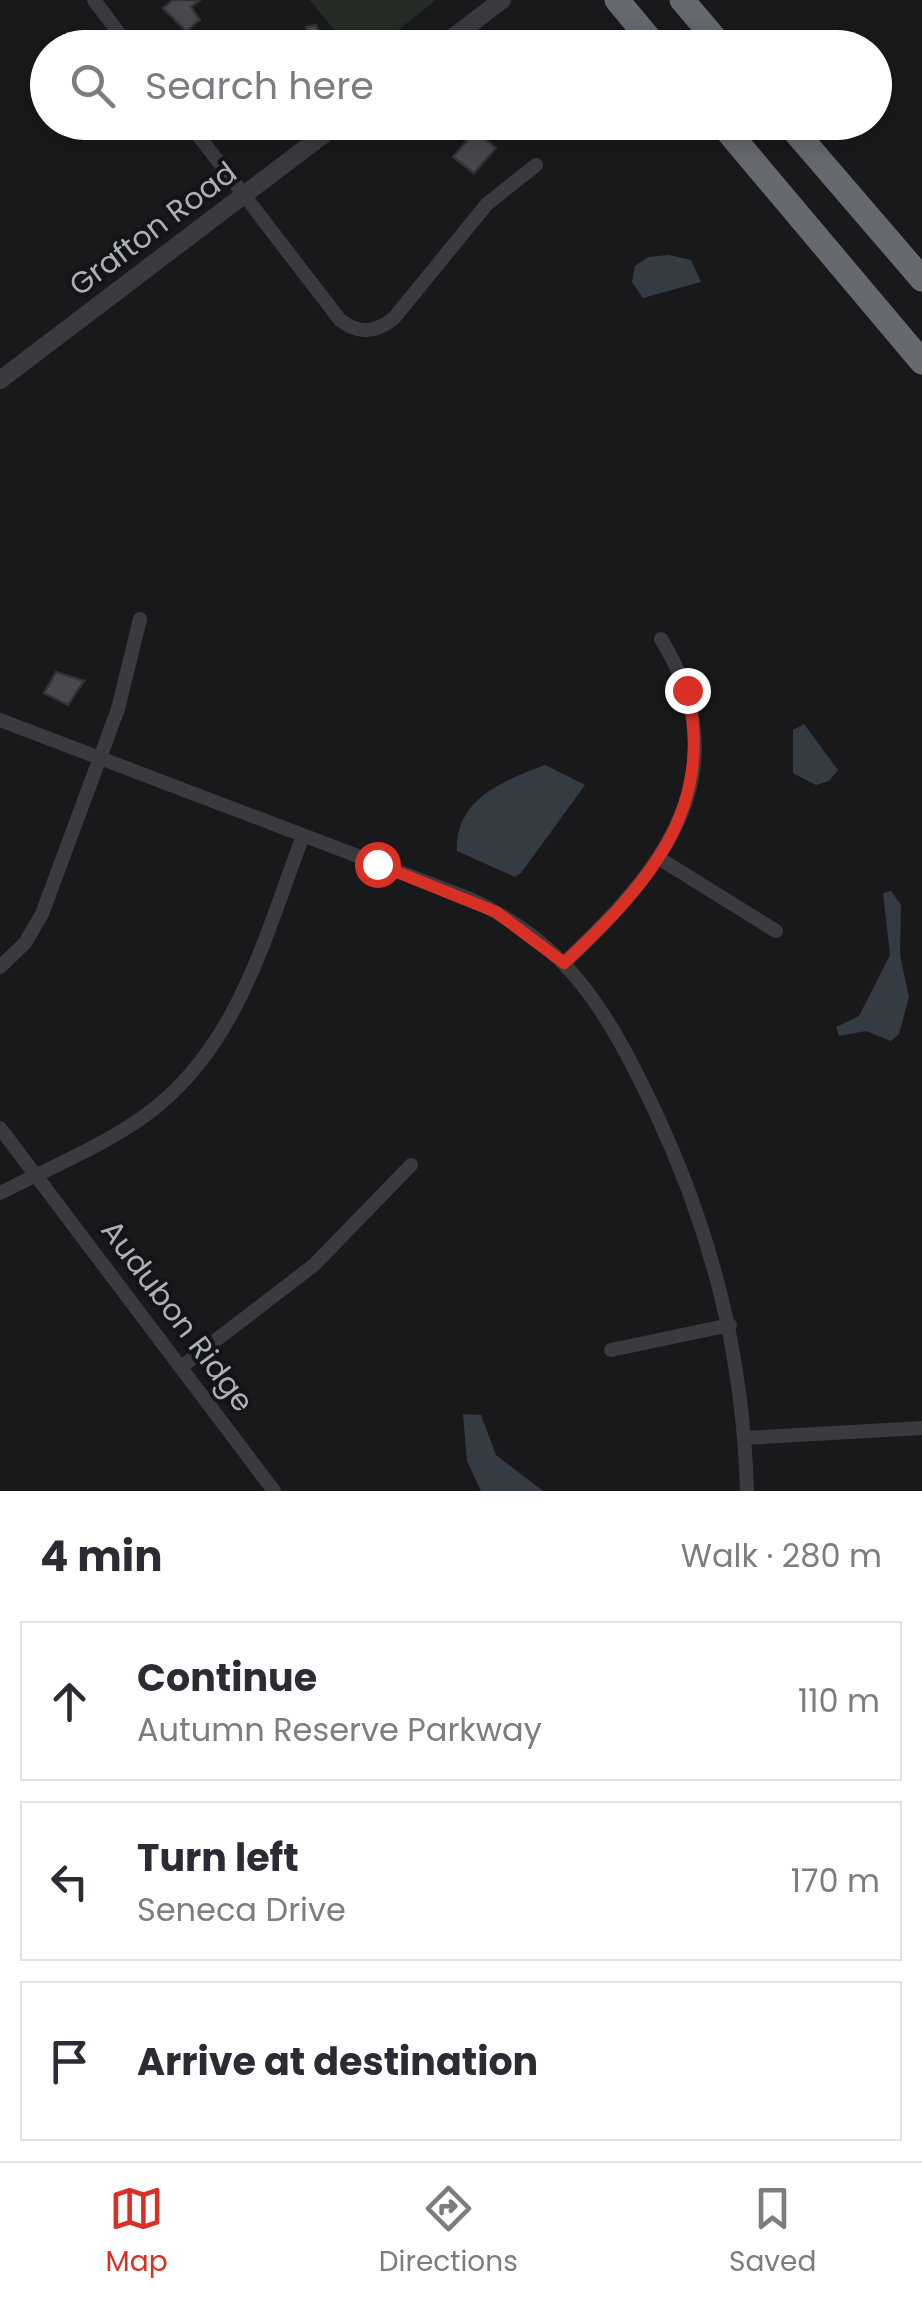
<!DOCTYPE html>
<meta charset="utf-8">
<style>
body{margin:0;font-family:Poppins,sans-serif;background:#f7f7f7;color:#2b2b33}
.stop{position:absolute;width:30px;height:30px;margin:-22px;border:8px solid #d93025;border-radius:50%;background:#fff}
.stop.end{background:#d93025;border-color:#fff;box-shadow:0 2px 10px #0008}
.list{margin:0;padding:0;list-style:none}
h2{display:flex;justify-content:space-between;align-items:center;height:130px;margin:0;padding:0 40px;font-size:42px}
h2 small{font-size:32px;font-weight:400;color:#7c7c81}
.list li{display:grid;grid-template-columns:65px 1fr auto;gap:30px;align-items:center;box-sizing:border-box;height:160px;margin:0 20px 20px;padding:0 20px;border:2px solid #e1e1e2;border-radius:0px}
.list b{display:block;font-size:38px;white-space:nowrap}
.list p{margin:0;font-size:32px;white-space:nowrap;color:#7c7c81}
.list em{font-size:32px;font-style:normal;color:#7c7c81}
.icon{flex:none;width:55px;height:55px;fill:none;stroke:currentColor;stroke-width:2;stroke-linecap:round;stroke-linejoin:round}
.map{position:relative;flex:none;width:922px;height:1491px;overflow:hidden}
.search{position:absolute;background:#fff;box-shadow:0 5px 25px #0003;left:30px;right:30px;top:30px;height:110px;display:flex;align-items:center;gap:25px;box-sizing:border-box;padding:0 35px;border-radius:55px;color:#7c7c81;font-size:38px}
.sheet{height:670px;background:#fff}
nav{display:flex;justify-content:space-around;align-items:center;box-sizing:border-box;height:140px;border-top:2px solid #e1e1e2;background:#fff;font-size:28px;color:#7c7c81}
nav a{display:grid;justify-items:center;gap:5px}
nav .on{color:#d93025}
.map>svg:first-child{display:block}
</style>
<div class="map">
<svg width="922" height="1491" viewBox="0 0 922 1491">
<rect width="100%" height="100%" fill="#19191b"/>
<polygon fill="#252c26" points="310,0 436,0 377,47 348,47"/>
<g fill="#343b42">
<polygon points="669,255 691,260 701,282 643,298 632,282 635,266 648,257"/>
<polygon points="804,724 838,770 829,781 816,785 793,773 793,730"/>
<path d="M545 765 585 785 521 873 515 877 457 851C454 800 504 780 545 765Z"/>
<polygon points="891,891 901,905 900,955 909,997 899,1034 891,1041 866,1031 839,1036 836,1027 859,1016 890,955 883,893"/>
<polygon points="463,1414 481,1415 496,1455 543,1491 481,1491 467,1461"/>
</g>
<g fill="#48494d" stroke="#333336" stroke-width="2.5">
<polygon points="173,0 200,0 191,7 200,20 186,31 163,8"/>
<polygon points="316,25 325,48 277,48 294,35 307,33 306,27"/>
<polygon points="475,131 496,148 474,173 453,157"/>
<polygon points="56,672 84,681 68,705 44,693"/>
</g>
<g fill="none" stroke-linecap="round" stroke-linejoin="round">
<g stroke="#3a3b3f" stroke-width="14">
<polyline points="94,0 130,48"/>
<path d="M188 122 340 320C359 335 377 332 394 318L487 204 536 165"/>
<path d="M0 720 468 898C570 944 608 1013 654 1109 712 1232 743 1355 747 1491"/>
<polyline points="660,859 776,931"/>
<path d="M564 963C661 872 744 773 661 639"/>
<polyline points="0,967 25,943 42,914 118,709 140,619"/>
<polyline points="0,1128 274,1491"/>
<path d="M0 1193C47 1169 99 1148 143 1117 237 1051 264 938 303 836"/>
<polyline points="611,1350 730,1325"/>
<polyline points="181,1367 314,1265 411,1165"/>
<polyline points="745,1438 922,1428"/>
</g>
<g stroke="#3a3b3f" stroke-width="18">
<polyline points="439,48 502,0"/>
<polyline points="0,380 340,122"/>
</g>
<g stroke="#676970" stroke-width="25">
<polyline points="617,0 657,48"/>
<polyline points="682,0 723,48"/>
<polyline points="720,122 922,362"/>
<polyline points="787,122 922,279"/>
</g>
</g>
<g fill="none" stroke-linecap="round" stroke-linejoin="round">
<path stroke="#d93025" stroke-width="12" d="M377 864 496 912 564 963C645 887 717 810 687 690"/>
</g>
<g text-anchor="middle" stroke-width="8" stroke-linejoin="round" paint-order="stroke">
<g font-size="30" fill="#adb0b9" stroke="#141416">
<text transform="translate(153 229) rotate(-37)" y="10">Grafton Road</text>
<text transform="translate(177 1316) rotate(53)" y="10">Audubon Ridge</text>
</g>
</g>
</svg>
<div class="stop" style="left:377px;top:864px"></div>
<div class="stop end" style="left:687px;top:690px"></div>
<div class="search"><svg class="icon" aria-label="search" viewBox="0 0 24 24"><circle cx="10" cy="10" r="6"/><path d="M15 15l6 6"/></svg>Search here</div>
</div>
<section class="sheet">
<h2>4 min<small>Walk · 280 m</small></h2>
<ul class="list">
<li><svg class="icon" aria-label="ahead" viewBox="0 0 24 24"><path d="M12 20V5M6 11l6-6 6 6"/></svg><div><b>Continue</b><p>Autumn Reserve Parkway</p></div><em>110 m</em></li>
<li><svg class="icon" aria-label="left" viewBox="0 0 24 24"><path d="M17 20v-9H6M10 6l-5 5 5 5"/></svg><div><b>Turn left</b><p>Seneca Drive</p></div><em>170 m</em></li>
<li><svg class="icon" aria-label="arrive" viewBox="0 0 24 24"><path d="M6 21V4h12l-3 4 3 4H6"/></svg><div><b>Arrive at destination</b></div></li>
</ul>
</section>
<nav>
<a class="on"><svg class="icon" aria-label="map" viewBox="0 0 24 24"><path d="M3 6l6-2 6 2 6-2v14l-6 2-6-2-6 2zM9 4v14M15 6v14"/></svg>Map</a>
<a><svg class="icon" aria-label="directions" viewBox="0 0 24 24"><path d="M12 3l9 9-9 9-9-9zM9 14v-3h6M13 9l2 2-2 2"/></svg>Directions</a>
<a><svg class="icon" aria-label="saved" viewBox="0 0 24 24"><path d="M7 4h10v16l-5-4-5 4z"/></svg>Saved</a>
</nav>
